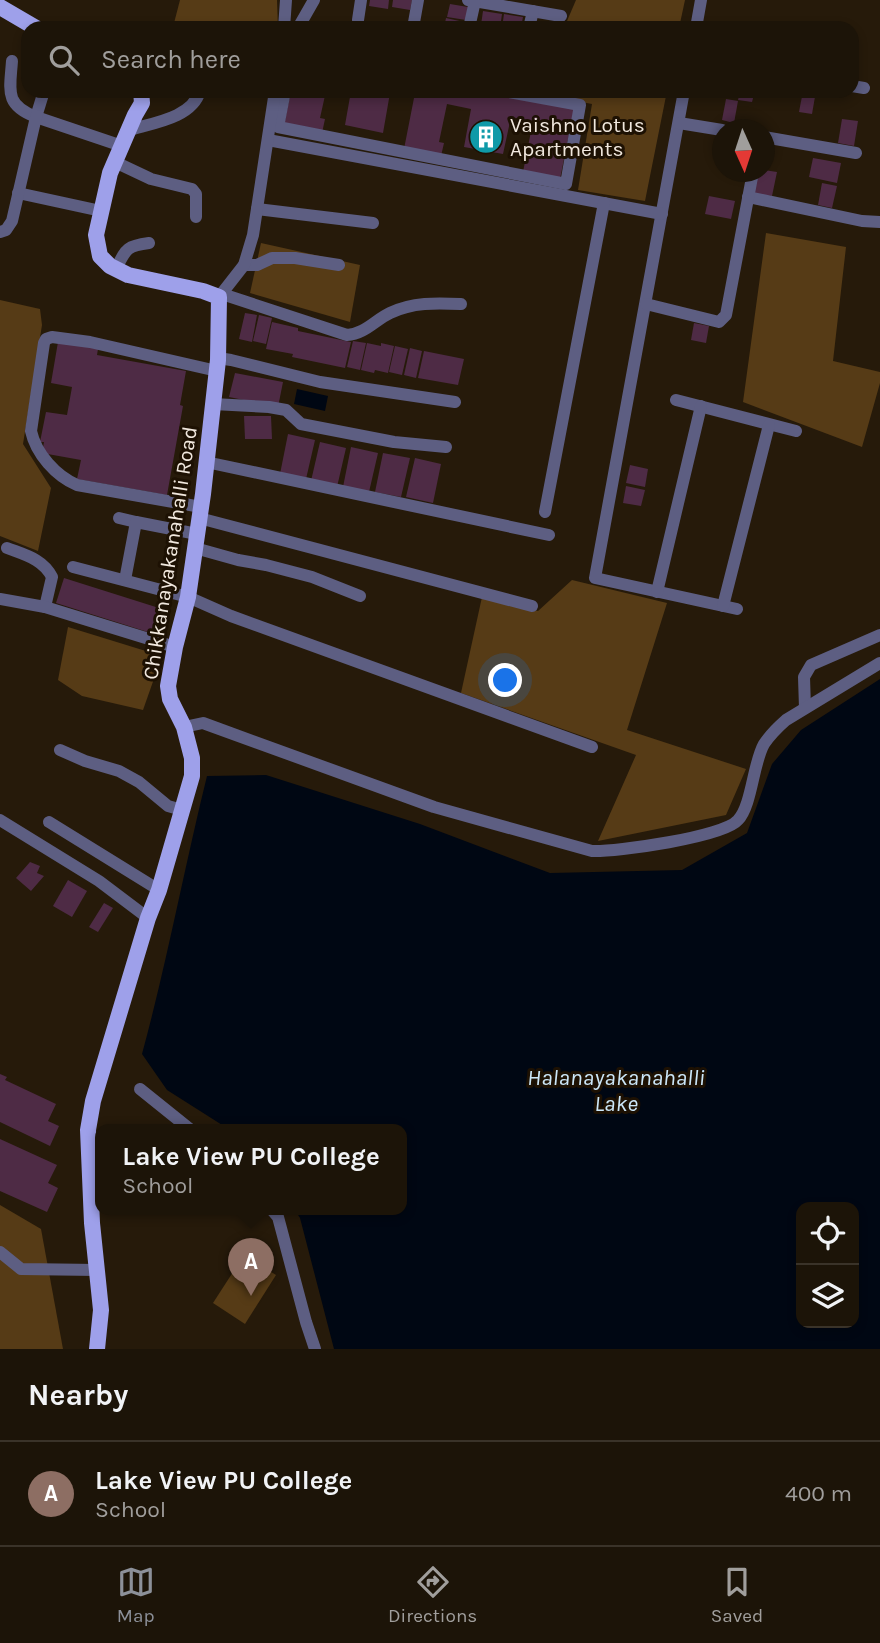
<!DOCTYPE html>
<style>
body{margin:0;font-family:Karla,sans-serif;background:#251d12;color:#f1f3f6}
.controls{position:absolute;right:21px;bottom:21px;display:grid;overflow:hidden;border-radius:14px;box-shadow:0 4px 10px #0003}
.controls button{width:63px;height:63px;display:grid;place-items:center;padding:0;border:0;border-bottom:2px solid #3a3329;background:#1c1408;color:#f1f3f6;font:35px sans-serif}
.compass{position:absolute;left:712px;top:119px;width:63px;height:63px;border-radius:50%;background:#1c1408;box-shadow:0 4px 10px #0003;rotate:177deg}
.you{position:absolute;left:506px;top:681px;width:24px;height:24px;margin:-18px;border:5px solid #fff;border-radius:50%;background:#1a73e8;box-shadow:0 0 0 10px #1a73e833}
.badge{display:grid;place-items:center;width:46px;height:46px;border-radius:50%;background:#8c9099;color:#fff;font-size:23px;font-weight:700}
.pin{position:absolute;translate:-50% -58px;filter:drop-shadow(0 2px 4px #0008)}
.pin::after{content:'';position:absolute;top:37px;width:24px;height:21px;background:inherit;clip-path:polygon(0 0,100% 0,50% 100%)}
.popup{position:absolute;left:95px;top:1124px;width:312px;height:91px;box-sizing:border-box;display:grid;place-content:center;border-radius:14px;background:#1c1408;filter:drop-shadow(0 2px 5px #0005);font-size:23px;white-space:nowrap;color:#a09e9c}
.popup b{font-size:26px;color:#f1f3f6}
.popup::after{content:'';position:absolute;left:50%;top:100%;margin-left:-14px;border:14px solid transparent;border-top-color:#1c1408}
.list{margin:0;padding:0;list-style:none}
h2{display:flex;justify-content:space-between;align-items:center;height:91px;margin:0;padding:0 28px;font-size:30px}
h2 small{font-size:23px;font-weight:400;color:#a09e9c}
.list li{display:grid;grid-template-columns:46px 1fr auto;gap:21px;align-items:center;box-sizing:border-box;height:105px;padding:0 28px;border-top:2px solid #3a3329}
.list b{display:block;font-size:26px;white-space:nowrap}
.list p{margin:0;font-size:23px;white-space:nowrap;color:#a09e9c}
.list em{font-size:23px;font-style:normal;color:#a09e9c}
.icon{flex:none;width:38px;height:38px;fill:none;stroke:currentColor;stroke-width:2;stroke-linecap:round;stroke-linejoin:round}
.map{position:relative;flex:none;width:880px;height:1349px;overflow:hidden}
.search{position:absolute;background:#1c1408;box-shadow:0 4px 10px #0003;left:21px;right:21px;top:21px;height:77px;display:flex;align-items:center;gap:18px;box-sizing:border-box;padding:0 24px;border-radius:21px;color:#a09e9c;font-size:26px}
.sheet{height:196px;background:#1c1408}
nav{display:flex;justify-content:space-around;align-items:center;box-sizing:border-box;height:98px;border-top:2px solid #3a3329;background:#1c1408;font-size:19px;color:#a09e9c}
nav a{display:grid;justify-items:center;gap:4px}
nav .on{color:#8c9099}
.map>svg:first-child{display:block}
</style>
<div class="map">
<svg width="880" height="1349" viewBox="0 0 880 1349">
<rect width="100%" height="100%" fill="#261a0a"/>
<g fill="#563b16">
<polygon points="180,0 277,0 278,28 173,27"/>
<polygon points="576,0 685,0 679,28 564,28"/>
<polygon points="539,91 667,91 645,201 578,190 592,104 538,94"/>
<polygon points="766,233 846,247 833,361 880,372 880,383 862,447 743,402"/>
<polygon points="261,243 360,265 350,322 250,293"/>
<polygon points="0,300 40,309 42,325 23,444 51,488 38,551 0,536"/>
<polygon points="572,580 667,603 627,730 746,769 726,815 598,841 636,755 461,693 482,597 538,611"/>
<polygon points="68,627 162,656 143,710 82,696 58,680"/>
<polygon points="0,1205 41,1229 63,1349 0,1349"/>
<polygon points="244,1255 276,1275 245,1324 213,1303"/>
</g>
<g fill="#000713" fill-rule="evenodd">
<polygon points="297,389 328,396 325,411 294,404"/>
<path d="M880 679V1349H334L300 1218 295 1210H402V1130H230L167 1090 142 1054C167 962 184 869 207 776L266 775 420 824 550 873 682 870 747 833 772 764 801 730ZM801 1207H854V1323H801Z"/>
</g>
<g fill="#4e2b45">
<polygon points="370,0 389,0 388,9 369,6"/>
<polygon points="393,0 412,0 410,10 392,7"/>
<polygon points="450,4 468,7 466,20 447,17"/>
<polygon points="483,11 502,14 500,28 481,25"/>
<polygon points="504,14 523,17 521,28 502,28"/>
<polygon points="446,18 464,22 463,28 444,28"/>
<polygon points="291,91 326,91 320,118 325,119 322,133 284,125"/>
<polygon points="351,91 479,91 574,109 560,179 523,172 533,121 511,117 503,154 464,147 471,109 447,104 439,142 444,143 441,156 404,149 414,98 390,93 383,133 345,125"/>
<polygon points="740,91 755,91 752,102 738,100"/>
<polygon points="803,91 816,91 812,114 799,112"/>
<polygon points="726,99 738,101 734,123 722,120"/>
<polygon points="842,119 858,121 854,146 838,143"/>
<polygon points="813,158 841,163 837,183 809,177"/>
<polygon points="764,170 777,172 772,196 753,193 757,172 764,172"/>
<polygon points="822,183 837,186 832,208 818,205"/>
<polygon points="709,196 735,201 731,219 705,214"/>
<polygon points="245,313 257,315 252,342 239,339"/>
<polygon points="259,315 272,318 266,344 253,341"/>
<polygon points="272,322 298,328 298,331 351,342 345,368 292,357 293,354 266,349"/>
<polygon points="694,323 709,326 706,343 691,340"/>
<polygon points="353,341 366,343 360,370 347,367"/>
<polygon points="58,342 98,349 97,355 186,371 180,405 183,406 167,495 77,479 81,460 42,453 44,442 40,442 46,412 67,415 72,387 51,383"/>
<polygon points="367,343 381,346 381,343 394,346 388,373 375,370 374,373 361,370"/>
<polygon points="395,346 408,349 402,375 389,372"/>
<polygon points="410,348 422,351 416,378 404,375"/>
<polygon points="424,351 464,359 458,385 418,378"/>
<polygon points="235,373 283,382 278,407 229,397"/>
<polygon points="244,416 271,416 272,439 245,439"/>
<polygon points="288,434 315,440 306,479 280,474"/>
<polygon points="320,442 346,448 337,487 311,481"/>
<polygon points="351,447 378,453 369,492 343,487"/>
<polygon points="383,453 410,458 401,497 375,492"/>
<polygon points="415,458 441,464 433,503 406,497"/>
<polygon points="630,465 648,469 645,487 626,483"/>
<polygon points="626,486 645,490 641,506 623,503"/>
<polygon points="64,578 159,608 151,633 56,603"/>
<polygon points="30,862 40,866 37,873 44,876 31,891 16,878"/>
<polygon points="68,880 87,891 72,917 53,906"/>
<polygon points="104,903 113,908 98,932 89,927"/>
<polygon points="0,1074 7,1077 5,1080 56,1104 48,1121 59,1126 50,1146 0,1122"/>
<polygon points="0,1139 57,1165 48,1183 58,1188 47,1212 0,1191"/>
</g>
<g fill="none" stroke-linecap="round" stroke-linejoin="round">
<g stroke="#5d5e82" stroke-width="12">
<polyline points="468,0 561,16"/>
<polyline points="358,20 361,0"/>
<polyline points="284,28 286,0"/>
<polyline points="298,28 314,0"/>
<polyline points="413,28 418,0"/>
<polyline points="469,28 475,1"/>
<polyline points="529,28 533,11"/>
<polyline points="696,28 701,0"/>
<path d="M12 61C10 90 4 105 36 117L122 146"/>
<polyline points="852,86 864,88"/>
<polyline points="285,91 278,127 566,184 580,105 503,91"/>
<polyline points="684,91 595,578 737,609"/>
<polyline points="679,123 722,130"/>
<path d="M129 130C153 123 192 118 200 91"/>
<polyline points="764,137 856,153"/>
<polyline points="268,140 662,214"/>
<polyline points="115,162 151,179 192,189 196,194 196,217"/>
<polyline points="18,193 101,211"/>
<polyline points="748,197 862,221 880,222"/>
<polyline points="257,209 373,223"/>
<polyline points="0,232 6,230 12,221 36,117 44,91"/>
<polyline points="244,265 257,265 272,258 295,258 339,265"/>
<path d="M116 269C126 249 126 246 149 243"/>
<path d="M222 294 347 335C365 334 375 320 390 313 413 302 436 303 461 304"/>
<polyline points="219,297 244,265 253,235 275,91"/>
<polyline points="646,304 719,322 726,315 753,172"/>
<polyline points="218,358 231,360 320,382 455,402"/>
<polyline points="676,400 796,431"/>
<polyline points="213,404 269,407 286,410 301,424 394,442 446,447"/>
<polyline points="206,462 549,535"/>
<path d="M201 507 77 485C56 476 36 454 31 431L44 343 46 339 52 337 90 342 217 371"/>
<polyline points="545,512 604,203"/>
<polyline points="119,518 136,522"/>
<polyline points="199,518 532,606"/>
<path d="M7 548C25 555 43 559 52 577L45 607"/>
<polyline points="195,548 238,560 266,565 312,577 360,596"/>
<polyline points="73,567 188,597 231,616 592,747"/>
<polyline points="125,580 136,522 197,534"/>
<polyline points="657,592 701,406"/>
<polyline points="0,599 45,607 175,647"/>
<polyline points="723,606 769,425"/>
<polyline points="805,708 804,677 811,665 880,635"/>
<path d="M184 727 203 723 434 807 592 851C616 852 724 837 738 820 752 805 753 763 764 744 770 735 778 727 786 720L880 663"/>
<polyline points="60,750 85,761 119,771 139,782 168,806 182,810"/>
<polyline points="0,820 99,881 148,918"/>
<polyline points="49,822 159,890"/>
<polyline points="140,1089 191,1130"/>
<polyline points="272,1210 278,1217 306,1322 315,1349"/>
<polyline points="0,1252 21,1269 97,1270"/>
</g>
<g stroke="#9ea0ea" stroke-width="16">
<polyline points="0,7 36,28"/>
<polyline points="97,1349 101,1310 92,1223 88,1130 93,1101 148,918 159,890 192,776 192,758 184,727 170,699 168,686 175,647 188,597 203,494 218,360 219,297 203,291 128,275 110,266 100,256 96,235 110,173 135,115 142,103 141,91"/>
</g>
</g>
<defs>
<g id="building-disc" transform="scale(1.75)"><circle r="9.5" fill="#0f9aa8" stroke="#1d1103"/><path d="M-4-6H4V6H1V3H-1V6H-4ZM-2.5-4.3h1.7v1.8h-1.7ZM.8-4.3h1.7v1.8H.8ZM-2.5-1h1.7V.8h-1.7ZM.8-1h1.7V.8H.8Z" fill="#fff"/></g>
</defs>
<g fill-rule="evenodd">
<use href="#building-disc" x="486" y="137"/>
</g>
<g text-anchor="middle" stroke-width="6" stroke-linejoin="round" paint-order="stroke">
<g font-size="21" fill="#f1e8de" stroke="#1d1103" text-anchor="start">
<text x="510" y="132">Vaishno Lotus<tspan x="510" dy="24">Apartments</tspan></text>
</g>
<g font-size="21" fill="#f1e8de" stroke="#1d1103">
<text transform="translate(170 553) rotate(-81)" y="7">Chikkanayakanahalli Road</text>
</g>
<g font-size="23" font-style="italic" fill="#cce7f9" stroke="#1d1103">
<text x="616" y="1085">Halanayakanahalli<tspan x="616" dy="26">Lake</tspan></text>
</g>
</g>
</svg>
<div class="controls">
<button><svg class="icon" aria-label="locate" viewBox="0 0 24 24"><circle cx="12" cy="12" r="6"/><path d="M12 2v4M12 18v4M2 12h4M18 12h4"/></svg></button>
<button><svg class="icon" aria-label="layers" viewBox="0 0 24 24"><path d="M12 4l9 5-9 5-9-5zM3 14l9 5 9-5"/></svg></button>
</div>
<svg class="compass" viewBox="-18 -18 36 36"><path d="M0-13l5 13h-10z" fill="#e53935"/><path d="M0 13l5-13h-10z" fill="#a09e9c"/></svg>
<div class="you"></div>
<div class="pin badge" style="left:251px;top:1296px;background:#8d6e63">A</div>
<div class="popup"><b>Lake View PU College</b>School</div>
<div class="search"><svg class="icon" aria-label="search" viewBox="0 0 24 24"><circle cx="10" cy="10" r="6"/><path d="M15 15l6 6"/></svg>Search here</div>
</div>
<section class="sheet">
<h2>Nearby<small></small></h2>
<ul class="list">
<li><span class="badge" style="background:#8d6e63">A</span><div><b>Lake View PU College</b><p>School</p></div><em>400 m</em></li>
</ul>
</section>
<nav>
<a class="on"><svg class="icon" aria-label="map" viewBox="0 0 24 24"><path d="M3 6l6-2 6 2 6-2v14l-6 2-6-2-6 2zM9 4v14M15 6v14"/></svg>Map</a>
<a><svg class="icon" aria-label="directions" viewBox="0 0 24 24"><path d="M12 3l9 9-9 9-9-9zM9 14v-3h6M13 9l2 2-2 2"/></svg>Directions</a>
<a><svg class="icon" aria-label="saved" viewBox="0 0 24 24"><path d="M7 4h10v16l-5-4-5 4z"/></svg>Saved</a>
</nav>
